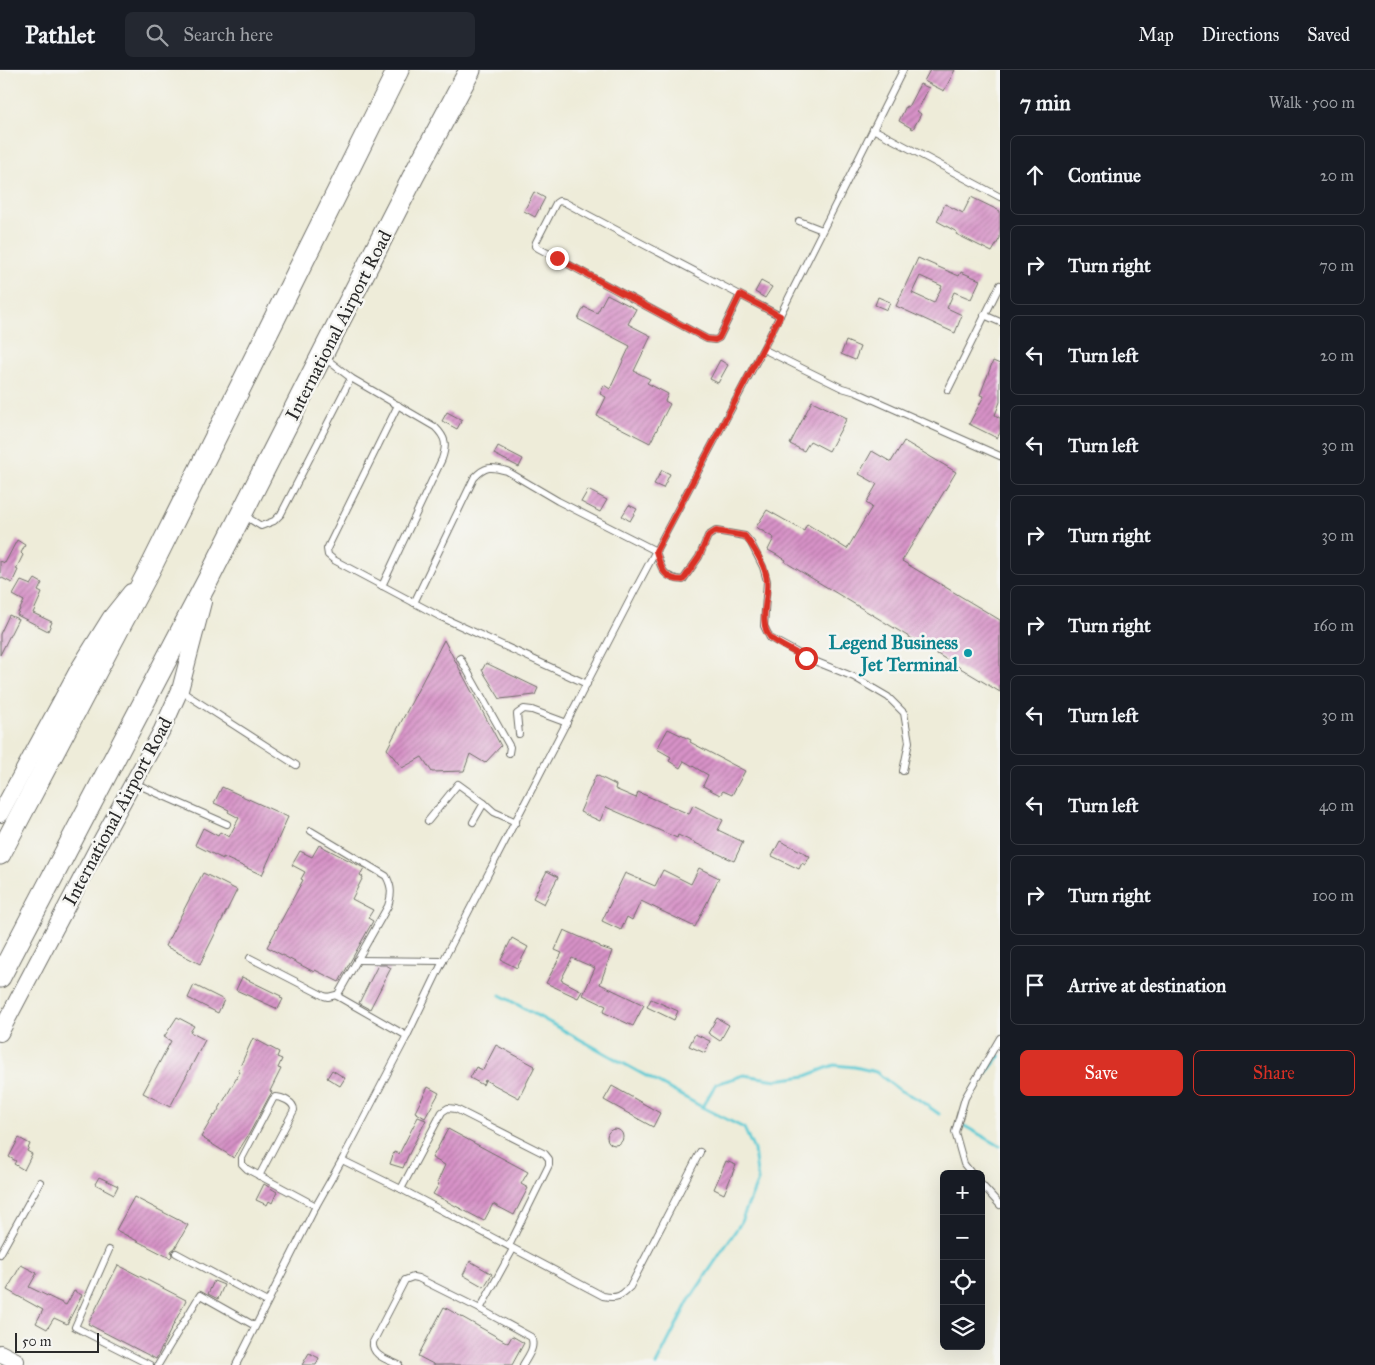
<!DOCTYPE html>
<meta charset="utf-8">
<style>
body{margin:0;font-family:"IM FELL Great Primer",serif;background:#242831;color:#f1f3f6}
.controls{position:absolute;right:15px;bottom:15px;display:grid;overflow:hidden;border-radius:8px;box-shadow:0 5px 20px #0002}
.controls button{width:45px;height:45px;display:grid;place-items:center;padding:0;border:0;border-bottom:1px solid #363941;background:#171b24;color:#f1f3f6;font:25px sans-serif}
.scale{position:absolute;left:15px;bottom:12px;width:84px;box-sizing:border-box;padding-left:5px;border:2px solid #2b2b2b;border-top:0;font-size:14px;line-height:18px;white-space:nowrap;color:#2b2b2b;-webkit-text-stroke:4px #f6f6f2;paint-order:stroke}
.stop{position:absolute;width:15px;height:15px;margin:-11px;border:4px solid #d93025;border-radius:50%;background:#fff}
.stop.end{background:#d93025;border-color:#fff;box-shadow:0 1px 5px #0008}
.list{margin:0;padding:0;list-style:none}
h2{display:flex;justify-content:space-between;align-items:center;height:65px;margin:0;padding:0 20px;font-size:21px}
h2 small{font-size:16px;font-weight:400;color:#9ea1a6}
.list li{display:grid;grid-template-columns:32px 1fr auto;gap:15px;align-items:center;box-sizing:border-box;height:80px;margin:0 10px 10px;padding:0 10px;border:1px solid #363941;border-radius:8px}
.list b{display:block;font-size:19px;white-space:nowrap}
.list em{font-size:16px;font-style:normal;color:#9ea1a6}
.actions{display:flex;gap:10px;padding:15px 20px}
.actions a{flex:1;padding:11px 0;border:1px solid #d93025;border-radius:8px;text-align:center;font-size:18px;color:#d93025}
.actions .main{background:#d93025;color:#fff}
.icon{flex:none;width:28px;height:28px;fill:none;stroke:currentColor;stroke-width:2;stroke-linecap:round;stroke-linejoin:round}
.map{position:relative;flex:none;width:1000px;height:1295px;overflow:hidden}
header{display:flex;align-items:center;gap:30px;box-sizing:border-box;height:70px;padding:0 25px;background:#171b24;border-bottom:1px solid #363941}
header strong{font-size:24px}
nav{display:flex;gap:28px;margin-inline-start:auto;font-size:18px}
.search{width:350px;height:45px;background:#242831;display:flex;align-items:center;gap:12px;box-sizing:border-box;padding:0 18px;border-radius:8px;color:#9ea1a6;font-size:19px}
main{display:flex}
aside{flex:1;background:#171b24}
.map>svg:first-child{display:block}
</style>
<header>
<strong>Pathlet</strong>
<div class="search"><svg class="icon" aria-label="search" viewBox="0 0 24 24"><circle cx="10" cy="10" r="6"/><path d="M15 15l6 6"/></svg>Search here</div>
<nav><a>Map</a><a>Directions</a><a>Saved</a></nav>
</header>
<main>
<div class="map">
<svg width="1000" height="1295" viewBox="0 0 1000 1295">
<defs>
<pattern id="building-hatch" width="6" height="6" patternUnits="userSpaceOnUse" patternTransform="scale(1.25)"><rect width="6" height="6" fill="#d792c7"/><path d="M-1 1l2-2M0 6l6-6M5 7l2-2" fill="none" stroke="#af77a2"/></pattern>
</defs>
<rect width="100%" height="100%" fill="#f6f6f2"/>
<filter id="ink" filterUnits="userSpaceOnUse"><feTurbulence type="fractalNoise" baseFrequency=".02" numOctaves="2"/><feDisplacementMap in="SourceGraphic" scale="10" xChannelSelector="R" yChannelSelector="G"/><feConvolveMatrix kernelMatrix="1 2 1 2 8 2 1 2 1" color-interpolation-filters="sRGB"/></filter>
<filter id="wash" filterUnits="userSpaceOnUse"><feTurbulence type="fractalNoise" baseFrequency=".0096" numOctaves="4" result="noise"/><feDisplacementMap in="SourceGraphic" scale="20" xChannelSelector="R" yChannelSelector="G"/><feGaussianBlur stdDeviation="1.12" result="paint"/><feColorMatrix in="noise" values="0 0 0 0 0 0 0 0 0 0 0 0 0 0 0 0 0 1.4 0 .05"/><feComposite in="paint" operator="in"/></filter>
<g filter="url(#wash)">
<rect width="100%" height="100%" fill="#eeecd9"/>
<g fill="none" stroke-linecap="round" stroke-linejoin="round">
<g stroke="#5ecad4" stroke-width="3">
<polyline points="500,925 702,1037 744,1058 754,1080 758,1111 740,1154 688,1232 656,1295"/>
<polyline points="1000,986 981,1009 968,1029 961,1054 1000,1076"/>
<polyline points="702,1037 716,1014 744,1005 776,1010 806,1006 834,995 855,997 876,1002 899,1020 918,1029 939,1044"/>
</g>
</g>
<g id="blocks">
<g fill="url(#building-hatch)" fill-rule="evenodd">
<polygon points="930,0 955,0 944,21 924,11"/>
<polygon points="920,14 929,18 917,41 921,44 913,59 899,51 906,36 908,37"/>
<polygon points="534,122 545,128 535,147 524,141"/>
<polygon points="971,127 1000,141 1000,168 992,182 956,164 957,162 937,151 945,134 963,143"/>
<path d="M918 188 959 206 961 202 980 210 971 229 954 222 947 238 962 245 955 263 896 236ZM920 206 942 216 934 233 912 223Z"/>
<polygon points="761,211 772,217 765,228 755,222"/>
<polygon points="607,224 636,239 628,254 651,266 634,301 650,309 647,313 668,324 665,331 670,334 650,373 597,346 606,327 600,324 604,315 610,319 630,276 578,249 584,237 597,243"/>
<polygon points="878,227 890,232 887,240 875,235"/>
<polygon points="846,271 860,277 855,290 841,284"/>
<polygon points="720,290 728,295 718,313 710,309"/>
<polygon points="993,291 1000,294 1000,332 995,345 1000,348 1000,363 997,368 969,354 984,326 980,325"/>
<polygon points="812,331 847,348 829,381 810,371 804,381 790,374"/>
<polygon points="447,342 462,350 457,359 442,351"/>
<polygon points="904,371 956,402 902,491 1000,550 1000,622 785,492 786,490 768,480 774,468 756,457 767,440 804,461 807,454 847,479 872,437 866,433 877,414 859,404 872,381 891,392"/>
<polygon points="498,376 523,389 519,397 494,384"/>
<polygon points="662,400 670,404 663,418 654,414"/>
<polygon points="588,420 607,430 600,442 581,432"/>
<polygon points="629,435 637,439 630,451 622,446"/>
<polygon points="17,470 25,475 21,483 23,485 16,499 18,500 12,513 0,507 0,491 5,493"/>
<polygon points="35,509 42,513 38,521 42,523 33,543 52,552 48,561 17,545 24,531 13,525 21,511 31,515"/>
<polygon points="9,545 18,549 0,585 0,564"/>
<polygon points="444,570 501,676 485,693 470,684 464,701 432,702 422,687 402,698 387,679"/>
<polygon points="486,593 538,618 535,625 500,629 482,600"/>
<polygon points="668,659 691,670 690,672 745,701 732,725 723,721 720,725 703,716 708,705 684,691 680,698 669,691 671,687 657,679"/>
<polygon points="596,705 616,715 615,719 636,728 638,722 689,744 693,735 723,750 718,760 743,772 734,791 678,765 677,768 606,737 600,751 580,742"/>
<polygon points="222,717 288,747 262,805 223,787 223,789 195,775 203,758 218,766 220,762 229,767 239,748 228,742 229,740 214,733"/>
<polygon points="780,771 807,784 806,785 810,786 805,795 802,793 799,799 772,786"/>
<polygon points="319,775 364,798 360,805 363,807 352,829 373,840 368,848 373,851 339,912 315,900 314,902 267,877 303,810 301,809 305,802 292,795 300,781 312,787"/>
<polygon points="699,798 719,808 695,857 641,831 632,850 627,847 621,860 602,851 625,803 655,816 663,800 691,814"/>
<polygon points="547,801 558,807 544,834 533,828"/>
<polygon points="203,803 237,820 200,894 165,876"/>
<polygon points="564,860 600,876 600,877 612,881 600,914 644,935 633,956 603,942 606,936 583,925 595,898 572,888 561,910 582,921 578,928 546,913 562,883 555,880"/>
<polygon points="512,868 528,877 517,898 501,890"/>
<polygon points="378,895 386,895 391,898 370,939 359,933"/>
<polygon points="242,907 281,926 280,928 283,929 278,939 236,920"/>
<polygon points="194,915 224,930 218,943 188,928"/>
<polygon points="651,929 678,941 674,950 647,937"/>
<polygon points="177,947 194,956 190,962 205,970 170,1037 143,1023 171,971 164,967"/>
<polygon points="717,948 729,955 720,971 708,963"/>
<polygon points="695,964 710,971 705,983 689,976"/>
<polygon points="253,968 279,982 277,987 282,989 278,998 281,999 270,1021 272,1022 269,1027 249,1064 234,1088 201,1067 214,1045 215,1046 240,1002 238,1001"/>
<polygon points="496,975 535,996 519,1028 485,1010 483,1015 470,1008 476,997 483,1000"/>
<polygon points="332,1000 345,1008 340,1016 327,1008"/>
<polygon points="612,1016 660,1043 653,1057 604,1030"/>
<polygon points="428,1017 439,1023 425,1048 415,1042"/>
<polygon points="418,1047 426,1050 408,1086 403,1098 390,1094 394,1082 399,1084"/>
<circle cx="615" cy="1067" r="8"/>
<polygon points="448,1059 528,1102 521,1114 528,1118 514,1145 493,1134 484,1151 433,1124 439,1114 437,1113 445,1095 432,1088"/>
<polygon points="19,1068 30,1074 27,1081 32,1084 24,1100 14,1094 16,1091 9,1087"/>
<polygon points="726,1091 736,1095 724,1124 714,1119"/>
<polygon points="99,1107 118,1116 114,1124 95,1114"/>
<polygon points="264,1114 277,1122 272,1133 269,1131 267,1135 256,1130"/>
<polygon points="134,1127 188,1155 175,1178 171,1181 172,1186 170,1188 116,1160"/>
<polygon points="470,1191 492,1204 484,1217 463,1205"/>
<polygon points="21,1195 37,1203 29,1217 66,1235 74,1221 82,1225 67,1254 54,1248 47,1259 36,1253 43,1240 7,1220"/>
<polygon points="118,1195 186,1230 156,1289 88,1254"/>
<polygon points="214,1211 224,1215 218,1229 208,1224"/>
<polygon points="444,1237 508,1273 512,1266 524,1273 512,1295 435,1295 418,1286"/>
<polygon points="309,1283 319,1288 316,1295 302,1295"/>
</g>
</g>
</g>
<g filter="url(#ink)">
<use href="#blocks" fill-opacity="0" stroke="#6f6f68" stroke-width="1"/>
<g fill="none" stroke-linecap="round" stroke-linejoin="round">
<g stroke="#6f6f68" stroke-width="8">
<g id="lane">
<polyline points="873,59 1000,127"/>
<polyline points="799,151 822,160"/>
<path d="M740 225 719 268 715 270 707 269 538 178 535 176 536 172 556 133 559 131 564 132C636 171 708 208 780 246"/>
<polyline points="984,245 1000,252"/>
<polyline points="763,279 842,318 856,322 1000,386"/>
<path d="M325 288 351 308 435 357C446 368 447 374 442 389L382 516"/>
<polyline points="948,320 1000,215"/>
<polyline points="398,335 327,479 328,485 334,490 439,546 587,614"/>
<polyline points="245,446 261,456 274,451 281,444 351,308"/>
<path d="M414 533 474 408C485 396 491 396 507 401L558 431 656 481C661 498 663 509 683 510L699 487 708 466 716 461 745 466 751 473 763 497 767 511 764 556 770 568 807 588 854 607 888 627 904 643 909 672 903 701"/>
<polyline points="460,588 510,677 509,683"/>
<polyline points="181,621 296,695"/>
<polyline points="519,664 517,644 524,639 532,640 567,653"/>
<polyline points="134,713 227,754"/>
<polyline points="428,751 458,714 484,733 494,742 516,752"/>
<polyline points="473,752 484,733"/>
<path d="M250 888 324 926 328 927 336 925 337 926 388 836C392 824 392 817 386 806L311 761"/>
<polyline points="357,890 443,891"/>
<polyline points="337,926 407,966"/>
<path d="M342 1090 401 1119 603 1226C617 1229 621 1226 630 1217L700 1082"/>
<polyline points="972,1104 964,1094 955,1062 965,1028 1000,968"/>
<path d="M259 1106 294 1040C294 1032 282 1027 275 1027L273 1029 242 1088V1094L247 1099 316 1136"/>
<polyline points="981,1114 1000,1135"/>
<polyline points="401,1119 442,1042 448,1038 456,1039 545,1084 549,1089 549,1095 509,1176"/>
<path d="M513 1179 480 1239 531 1267C536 1277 528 1286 523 1295"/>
<polyline points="109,1180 75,1257 150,1295"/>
<polyline points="176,1183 267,1232"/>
<polyline points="0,1184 40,1112"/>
<polyline points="158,1295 200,1225 255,1256"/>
<polyline points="236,1295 316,1136 342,1090 407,966 443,891 634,522 763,279 903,0"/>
<path d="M399 1295C389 1290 371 1286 373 1272L405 1210 413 1207 418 1208 480 1239"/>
</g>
</g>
<g stroke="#6f6f68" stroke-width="18">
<g id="secondary">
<polyline points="0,744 78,600 111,547 131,522"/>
<polyline points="0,963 99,775 162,660 180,620 203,532"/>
<polyline points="0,1283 16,1291"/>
</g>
</g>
<g stroke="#6f6f68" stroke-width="23">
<g id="highway">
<polyline points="0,784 150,499 398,0"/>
<polyline points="0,907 208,510 322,285 413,107 470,0"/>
</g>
</g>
<use href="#lane" stroke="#fff" stroke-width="6"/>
<use href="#secondary" stroke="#fff" stroke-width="16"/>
<use href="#highway" stroke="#fff" stroke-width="21"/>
</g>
</g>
<g fill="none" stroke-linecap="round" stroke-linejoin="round" filter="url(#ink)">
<path stroke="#d93025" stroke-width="6" d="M557 188 707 269 715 270 719 268 740 225 780 246 656 481C661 497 663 510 683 510L699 487 708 466 716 461 745 466C754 478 766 496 767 511 769 527 758 553 770 567 774 573 799 584 806 588"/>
</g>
<circle fill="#0f9aa8" stroke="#f6f6f2" stroke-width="2" cx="968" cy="583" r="5"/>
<g text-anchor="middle" stroke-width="5" stroke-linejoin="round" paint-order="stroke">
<g font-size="19" fill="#2b2b2b" stroke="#f6f6f2">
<text transform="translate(338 255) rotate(-63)" y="7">International Airport Road</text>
<text transform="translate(117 741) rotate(-62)" y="7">International Airport Road</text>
</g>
<g font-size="19" font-weight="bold" fill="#0d838f" stroke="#f6f6f2" text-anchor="end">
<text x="958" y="579">Legend Business<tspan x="958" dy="22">Jet Terminal</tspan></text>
</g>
</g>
</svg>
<div class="controls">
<button>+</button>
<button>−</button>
<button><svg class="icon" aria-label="locate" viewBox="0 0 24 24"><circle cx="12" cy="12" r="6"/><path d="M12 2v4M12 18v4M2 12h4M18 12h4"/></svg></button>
<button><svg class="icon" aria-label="layers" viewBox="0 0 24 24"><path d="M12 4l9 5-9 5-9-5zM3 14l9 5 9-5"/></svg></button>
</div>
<div class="scale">50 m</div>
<div class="stop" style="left:806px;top:588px"></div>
<div class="stop end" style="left:557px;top:188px"></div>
</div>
<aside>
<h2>7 min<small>Walk · 500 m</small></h2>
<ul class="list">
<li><svg class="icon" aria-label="ahead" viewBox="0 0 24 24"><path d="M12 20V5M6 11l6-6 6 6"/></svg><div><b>Continue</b></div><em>20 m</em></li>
<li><svg class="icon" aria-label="right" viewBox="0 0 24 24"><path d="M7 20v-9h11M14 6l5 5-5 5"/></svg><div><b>Turn right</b></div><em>70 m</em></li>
<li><svg class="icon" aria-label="left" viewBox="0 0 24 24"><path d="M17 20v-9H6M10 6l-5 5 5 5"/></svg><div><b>Turn left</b></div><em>20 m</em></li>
<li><svg class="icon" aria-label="left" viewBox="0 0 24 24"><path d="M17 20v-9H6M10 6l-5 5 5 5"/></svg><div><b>Turn left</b></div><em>30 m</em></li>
<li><svg class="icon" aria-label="right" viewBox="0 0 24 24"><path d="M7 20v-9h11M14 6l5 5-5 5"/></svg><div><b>Turn right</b></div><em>30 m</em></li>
<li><svg class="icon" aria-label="right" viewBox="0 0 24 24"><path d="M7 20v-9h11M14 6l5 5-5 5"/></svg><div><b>Turn right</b></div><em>160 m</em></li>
<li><svg class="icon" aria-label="left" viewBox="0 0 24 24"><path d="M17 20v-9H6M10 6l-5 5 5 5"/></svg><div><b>Turn left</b></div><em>30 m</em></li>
<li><svg class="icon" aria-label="left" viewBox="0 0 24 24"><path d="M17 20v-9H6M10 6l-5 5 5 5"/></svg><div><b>Turn left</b></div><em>40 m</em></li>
<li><svg class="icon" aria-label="right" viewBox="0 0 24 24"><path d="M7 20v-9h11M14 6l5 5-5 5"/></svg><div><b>Turn right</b></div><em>100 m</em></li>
<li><svg class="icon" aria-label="arrive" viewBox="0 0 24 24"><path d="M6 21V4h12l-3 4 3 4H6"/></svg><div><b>Arrive at destination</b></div></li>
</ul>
<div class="actions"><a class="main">Save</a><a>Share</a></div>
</aside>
</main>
